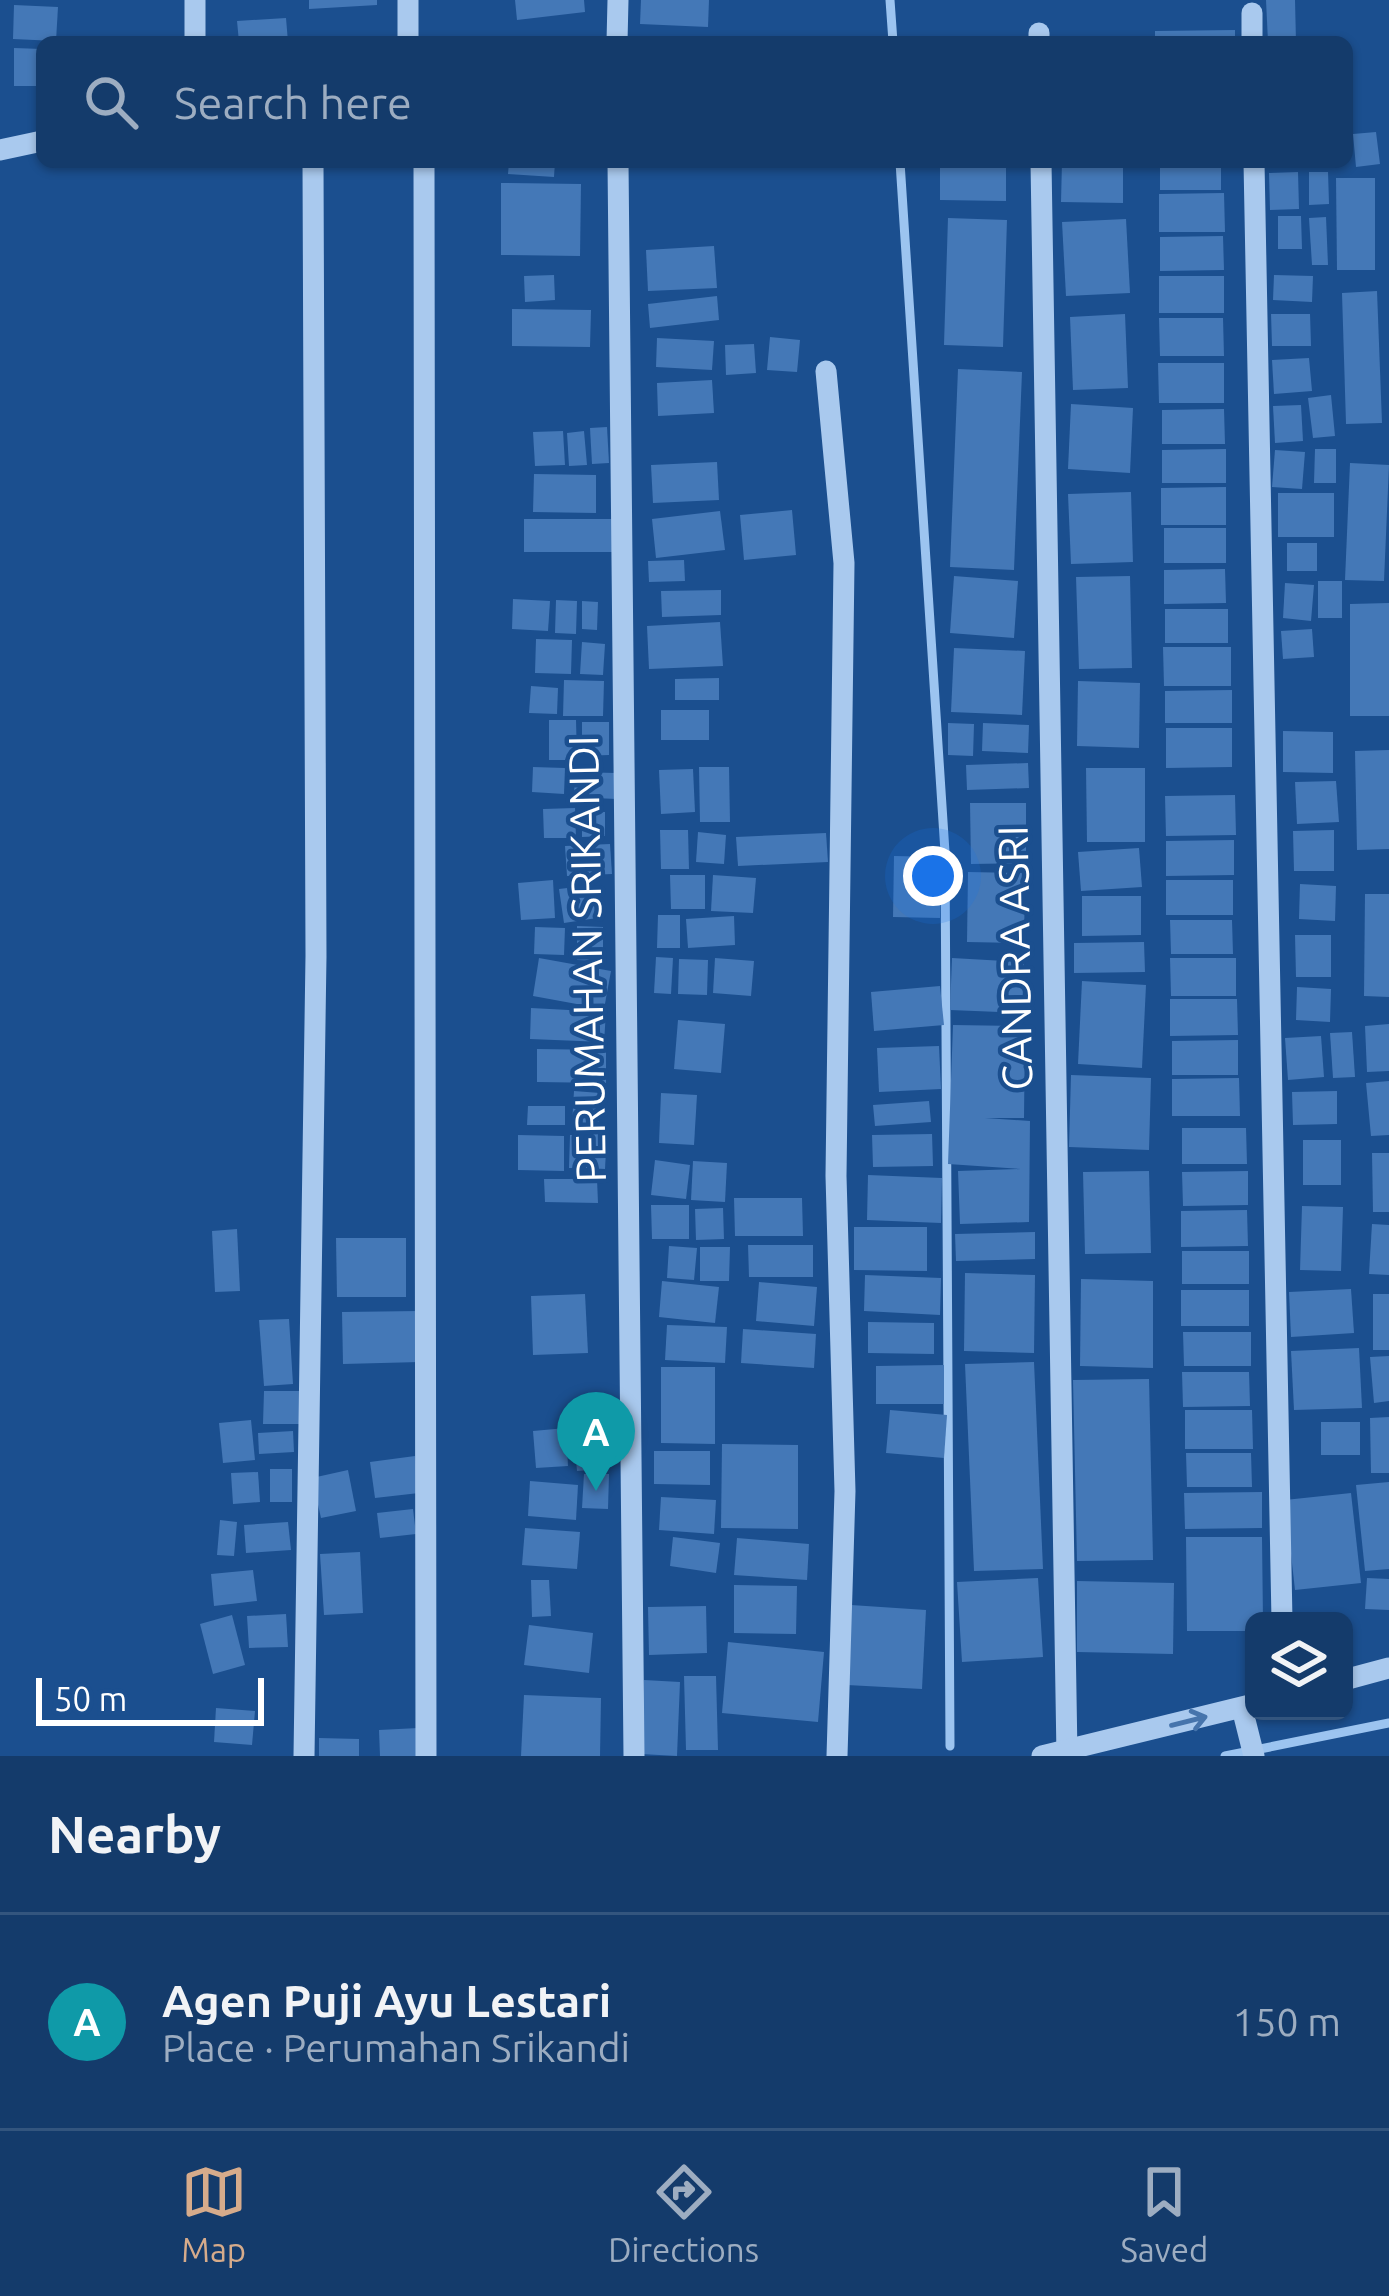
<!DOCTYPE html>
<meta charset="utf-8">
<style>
body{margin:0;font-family:Ubuntu,sans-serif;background:#214673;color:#f1f3f6}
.controls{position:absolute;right:36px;bottom:36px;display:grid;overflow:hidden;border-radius:18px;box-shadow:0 3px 9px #0004}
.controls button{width:108px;height:108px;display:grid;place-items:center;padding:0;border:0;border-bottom:3px solid #33557e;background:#143b6b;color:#f1f3f6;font:60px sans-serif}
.scale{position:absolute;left:36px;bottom:30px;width:228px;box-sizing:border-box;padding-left:12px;border:6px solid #fff;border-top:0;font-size:33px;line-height:42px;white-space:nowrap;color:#fff;-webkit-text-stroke:9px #1b4f8f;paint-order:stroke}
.you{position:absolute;left:933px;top:876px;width:42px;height:42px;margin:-30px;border:9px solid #fff;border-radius:50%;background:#1a73e8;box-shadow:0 0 0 18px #1a73e833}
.badge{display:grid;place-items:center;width:78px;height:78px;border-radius:50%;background:#d6ab8b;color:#fff;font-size:39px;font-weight:700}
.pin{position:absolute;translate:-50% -99px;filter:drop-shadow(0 3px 6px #0008)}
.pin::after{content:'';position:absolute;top:63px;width:42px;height:36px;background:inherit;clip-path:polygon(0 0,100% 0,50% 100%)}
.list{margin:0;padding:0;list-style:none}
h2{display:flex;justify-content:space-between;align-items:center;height:156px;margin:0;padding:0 48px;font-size:51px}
h2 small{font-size:39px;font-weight:400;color:#9dadc1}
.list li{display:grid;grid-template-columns:78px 1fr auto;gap:36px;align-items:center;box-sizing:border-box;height:216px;padding:0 48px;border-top:3px solid #33557e}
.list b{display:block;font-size:45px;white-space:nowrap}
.list p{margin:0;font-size:39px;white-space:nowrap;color:#9dadc1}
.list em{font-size:39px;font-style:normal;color:#9dadc1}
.icon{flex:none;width:66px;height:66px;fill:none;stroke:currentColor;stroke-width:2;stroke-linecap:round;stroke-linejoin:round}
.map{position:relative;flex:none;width:1389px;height:1756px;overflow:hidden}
.search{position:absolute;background:#143b6b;box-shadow:0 3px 9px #0004;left:36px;right:36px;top:36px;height:132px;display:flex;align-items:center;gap:30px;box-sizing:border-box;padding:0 42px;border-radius:18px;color:#9dadc1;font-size:45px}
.sheet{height:372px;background:#143b6b}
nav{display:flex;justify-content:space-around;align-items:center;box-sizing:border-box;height:168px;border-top:3px solid #33557e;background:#143b6b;font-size:33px;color:#9dadc1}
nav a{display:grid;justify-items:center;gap:6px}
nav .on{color:#d6ab8b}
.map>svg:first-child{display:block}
</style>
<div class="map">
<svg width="1389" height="1756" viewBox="0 0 1389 1756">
<rect width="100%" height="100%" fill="#1b4f8f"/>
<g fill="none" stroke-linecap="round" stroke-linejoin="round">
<g stroke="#9cc4f0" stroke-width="9">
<polyline points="890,0 893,42"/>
<polyline points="900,162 945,852 950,1746"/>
<polyline points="1225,1756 1389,1723"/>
</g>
</g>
<g fill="#4478b7">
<polygon points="309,0 377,0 377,5 309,9"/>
<polygon points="515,0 584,0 585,12 517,20"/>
<polygon points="641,0 709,0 708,27 640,24"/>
<polygon points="1266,0 1295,0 1296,42 1268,42"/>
<polygon points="14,5 58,7 56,41 13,39"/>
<polygon points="286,18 288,42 239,42 237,21"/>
<polygon points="1235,30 1235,42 1155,42 1155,31"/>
<polygon points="14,48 42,49 42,86 14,86"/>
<polygon points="1376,132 1380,164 1356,167 1353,134"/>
<polygon points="509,162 555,162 554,177 508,174"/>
<polygon points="940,162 1006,162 1006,201 940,200"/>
<polygon points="1062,162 1123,162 1123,203 1061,202"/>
<rect x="1160" y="162" width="61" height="28"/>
<polygon points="1298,172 1299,209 1270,210 1269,173"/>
<polygon points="1309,172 1328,172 1329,204 1309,205"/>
<polygon points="1336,178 1375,178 1375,270 1337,270"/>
<polygon points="501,183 581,184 580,256 501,255"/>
<polygon points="1224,193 1225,232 1159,232 1159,194"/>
<polygon points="1278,216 1301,216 1302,249 1278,249"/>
<polygon points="1326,217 1328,265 1312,265 1309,218"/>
<polygon points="948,218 1007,220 1003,347 944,345"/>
<polygon points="1126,219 1130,293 1066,296 1062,222"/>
<polygon points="1223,236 1224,270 1160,271 1160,237"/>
<polygon points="714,246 717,288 648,291 646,250"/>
<polygon points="554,275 555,300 525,302 524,276"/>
<polygon points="1274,275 1313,276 1312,302 1273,300"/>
<rect x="1159" y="276" width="65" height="37"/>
<polygon points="1377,291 1382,423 1346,424 1342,293"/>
<polygon points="717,296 719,320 650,328 648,304"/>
<polygon points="512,309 591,310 590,347 512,346"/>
<polygon points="1125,314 1128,388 1073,390 1070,317"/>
<polygon points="1271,314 1310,314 1311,346 1272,346"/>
<polygon points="1159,318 1223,318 1224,356 1160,356"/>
<polygon points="770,337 800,340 797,372 767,370"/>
<polygon points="657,338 714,341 712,370 656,367"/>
<polygon points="754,344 756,373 726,375 725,345"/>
<polygon points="1309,358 1312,391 1274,394 1272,360"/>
<polygon points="1158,363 1224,363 1224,403 1159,403"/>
<polygon points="958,369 1022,372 1014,570 950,567"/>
<polygon points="712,380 714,413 658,416 657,383"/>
<polygon points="1331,395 1335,436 1313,438 1308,398"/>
<polygon points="1071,404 1133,408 1130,473 1068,469"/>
<polygon points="1301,405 1303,441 1275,443 1273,406"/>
<polygon points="1224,409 1225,444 1162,444 1162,410"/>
<polygon points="607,427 609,463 592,464 590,428"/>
<polygon points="563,431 565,465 535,466 533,432"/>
<polygon points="584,431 587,465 569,466 567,433"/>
<polygon points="1226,449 1226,483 1162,483 1162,450"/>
<polygon points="1315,449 1336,449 1336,483 1314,483"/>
<polygon points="1275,450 1305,452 1302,489 1272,487"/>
<polygon points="717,462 719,500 653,503 651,465"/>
<polygon points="1350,463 1389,465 1384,581 1345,580"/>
<polygon points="534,474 596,475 596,513 533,512"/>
<polygon points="1226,487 1226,525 1161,525 1161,488"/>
<polygon points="1131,492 1133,562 1071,564 1068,494"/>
<rect x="1278" y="493" width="56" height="44"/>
<polygon points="792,510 796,555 744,560 740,515"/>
<polygon points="720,511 725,550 656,558 652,519"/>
<rect x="524" y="519" width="88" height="33"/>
<rect x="1164" y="528" width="62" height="35"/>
<rect x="1287" y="543" width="30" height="28"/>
<polygon points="684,560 685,581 649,582 648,561"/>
<polygon points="1225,569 1226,603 1164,604 1164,570"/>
<polygon points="954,576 1018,581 1014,638 950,633"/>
<polygon points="1130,576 1132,668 1079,669 1076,577"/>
<rect x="1318" y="581" width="24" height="37"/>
<polygon points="1285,583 1314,585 1311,621 1283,618"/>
<polygon points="721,590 721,615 662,617 661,591"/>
<polygon points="513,599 550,601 548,631 512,629"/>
<polygon points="556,600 577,601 576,634 555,633"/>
<polygon points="582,601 598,602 597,630 582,629"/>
<polygon points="1389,603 1389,716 1350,716 1350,604"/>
<rect x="1165" y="609" width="63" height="34"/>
<polygon points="720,622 723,666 649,669 647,626"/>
<polygon points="1312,629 1314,657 1283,659 1281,631"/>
<polygon points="536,639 572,640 571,674 535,673"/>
<polygon points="582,642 605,644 603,675 580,674"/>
<polygon points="1163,647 1231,647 1231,686 1164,686"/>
<polygon points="954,648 1025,651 1022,715 951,712"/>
<polygon points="719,678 719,700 675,700 675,679"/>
<polygon points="564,680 604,681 603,716 563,716"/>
<polygon points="1078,681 1140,683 1139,748 1077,746"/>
<polygon points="531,686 558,688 557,714 529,713"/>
<polygon points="1232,690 1232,723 1165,723 1165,691"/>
<rect x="661" y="710" width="48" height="30"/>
<polygon points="549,720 576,720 577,760 549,760"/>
<polygon points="582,722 609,722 609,755 582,756"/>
<polygon points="948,723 974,724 973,756 948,755"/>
<polygon points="983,723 1029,725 1028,753 982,751"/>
<polygon points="1166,728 1232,728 1232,767 1166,768"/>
<polygon points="1283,731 1333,732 1333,773 1283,772"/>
<polygon points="1389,750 1389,849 1357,850 1355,751"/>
<polygon points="1028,763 1029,788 967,790 966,765"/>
<polygon points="533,767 565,768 564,794 532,792"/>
<polygon points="699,767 729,767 730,822 700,822"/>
<polygon points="1086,768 1145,768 1145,842 1087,842"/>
<polygon points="693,769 695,812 661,814 659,770"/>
<polygon points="575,772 616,773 616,799 574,797"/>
<polygon points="1336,781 1339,822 1297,824 1295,782"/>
<polygon points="1235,795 1236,835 1166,836 1165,796"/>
<polygon points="970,803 1026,803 1026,863 971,864"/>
<polygon points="575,808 576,838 544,838 543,809"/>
<polygon points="582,811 605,812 605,836 582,837"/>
<polygon points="660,830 688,830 689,869 661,869"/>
<polygon points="1334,830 1334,871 1294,871 1293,831"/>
<polygon points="698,832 726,835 724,864 696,862"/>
<polygon points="826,833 828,862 738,866 736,837"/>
<polygon points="1234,840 1234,875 1166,876 1166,841"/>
<polygon points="610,844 612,874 567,876 565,846"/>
<polygon points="1139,848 1142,887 1081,891 1078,852"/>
<polygon points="894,856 940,857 940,918 893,917"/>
<polygon points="968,872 1025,873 1024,943 967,942"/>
<polygon points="670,875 705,875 705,909 671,909"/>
<polygon points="713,875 756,878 753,913 711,911"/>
<polygon points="553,880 555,918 521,920 518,883"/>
<rect x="1166" y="880" width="67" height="35"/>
<polygon points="1300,884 1336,886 1335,921 1299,919"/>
<polygon points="593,885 597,918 564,923 559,889"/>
<polygon points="1365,894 1389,894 1389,997 1364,996"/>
<polygon points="1082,896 1141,896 1141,935 1082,936"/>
<polygon points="658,915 680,915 680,948 657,948"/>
<polygon points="734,916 735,945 688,948 686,919"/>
<polygon points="1170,920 1232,920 1233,954 1171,954"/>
<polygon points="577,926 603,927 603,961 577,960"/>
<polygon points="535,927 565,928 564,955 534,954"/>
<polygon points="1295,935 1331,935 1331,977 1296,977"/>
<polygon points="1144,942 1145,972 1074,973 1074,943"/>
<polygon points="656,957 673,958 671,994 654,993"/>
<polygon points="539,958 611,971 604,1009 533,996"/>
<polygon points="715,958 754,961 751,996 713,993"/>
<polygon points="952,958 1024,962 1022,1013 950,1010"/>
<polygon points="1170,958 1236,958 1236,996 1171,996"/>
<polygon points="679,959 708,960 707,995 678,994"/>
<polygon points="1082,981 1146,985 1142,1068 1078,1064"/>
<polygon points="940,986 944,1025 874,1031 871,992"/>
<polygon points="1297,987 1331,989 1330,1022 1296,1020"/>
<polygon points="1170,999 1237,999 1238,1035 1170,1036"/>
<polygon points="531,1008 606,1012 604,1042 530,1039"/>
<polygon points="678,1020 725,1024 721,1073 674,1069"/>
<polygon points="1389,1024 1389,1071 1367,1072 1365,1026"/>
<polygon points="953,1025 1025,1026 1024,1118 985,1118 1030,1121 1029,1222 960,1224 958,1171 1021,1169 948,1164"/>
<polygon points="1352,1032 1355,1077 1333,1078 1330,1033"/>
<polygon points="1321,1036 1324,1077 1288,1080 1285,1038"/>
<polygon points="1238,1040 1238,1075 1172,1075 1172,1041"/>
<polygon points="939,1046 941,1089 879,1092 877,1048"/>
<polygon points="537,1049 606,1050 606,1083 537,1082"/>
<polygon points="1071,1075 1151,1078 1149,1150 1069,1147"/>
<polygon points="1239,1078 1240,1116 1172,1116 1172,1079"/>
<polygon points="1389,1081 1389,1135 1371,1136 1366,1083"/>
<polygon points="574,1091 600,1093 598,1127 572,1125"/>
<polygon points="1337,1091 1337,1124 1293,1125 1292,1092"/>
<polygon points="661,1093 697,1095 694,1145 659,1143"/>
<polygon points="929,1101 931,1122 875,1126 873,1105"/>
<polygon points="528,1106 565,1106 565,1125 527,1125"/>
<polygon points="1182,1128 1246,1128 1247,1164 1182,1164"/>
<polygon points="589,1131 607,1132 605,1169 586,1168"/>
<polygon points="932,1134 933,1166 873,1167 872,1135"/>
<polygon points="518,1135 564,1136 564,1171 518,1170"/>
<polygon points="570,1135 583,1135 582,1168 569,1168"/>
<rect x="1303" y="1140" width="38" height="45"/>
<polygon points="1372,1153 1389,1153 1389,1212 1373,1212"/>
<polygon points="655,1160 690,1165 686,1199 651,1195"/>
<polygon points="693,1161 727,1163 725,1202 691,1200"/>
<polygon points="1149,1171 1151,1253 1085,1254 1083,1172"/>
<polygon points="1248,1171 1248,1205 1183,1206 1182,1172"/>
<polygon points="868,1175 942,1178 941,1223 867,1220"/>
<polygon points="544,1179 597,1179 598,1203 545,1202"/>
<polygon points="734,1198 802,1198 803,1236 735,1236"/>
<polygon points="651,1205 689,1205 689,1239 652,1239"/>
<polygon points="1302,1206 1343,1207 1341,1271 1300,1270"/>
<polygon points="723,1208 724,1239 696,1240 695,1209"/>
<polygon points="1247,1210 1248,1246 1181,1247 1181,1211"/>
<polygon points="1372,1224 1389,1225 1389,1275 1369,1274"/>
<polygon points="854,1227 927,1227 927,1271 854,1270"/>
<polygon points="237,1229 240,1291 215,1292 212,1231"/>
<polygon points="1035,1232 1035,1259 956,1261 955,1234"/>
<polygon points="336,1238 406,1238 406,1297 337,1297"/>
<polygon points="748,1245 813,1245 813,1277 749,1277"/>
<polygon points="669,1246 697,1248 694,1280 667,1278"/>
<polygon points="700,1247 730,1247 729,1281 700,1281"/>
<rect x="1182" y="1251" width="67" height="33"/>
<polygon points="965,1273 1035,1275 1034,1353 964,1351"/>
<polygon points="865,1275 941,1278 940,1315 864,1311"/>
<polygon points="1081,1279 1153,1281 1153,1368 1080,1366"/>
<polygon points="662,1281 719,1287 715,1323 659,1317"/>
<polygon points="759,1282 817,1287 814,1326 756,1321"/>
<polygon points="1351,1289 1354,1333 1291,1337 1289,1292"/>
<rect x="1181" y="1290" width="68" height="36"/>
<polygon points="585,1294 588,1353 533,1355 531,1296"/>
<rect x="1373" y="1294" width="16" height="56"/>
<polygon points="419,1311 420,1362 343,1364 342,1312"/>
<polygon points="289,1319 293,1384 264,1386 259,1320"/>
<polygon points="868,1322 934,1323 934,1354 868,1353"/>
<polygon points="667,1325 727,1327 725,1363 665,1360"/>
<polygon points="743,1329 816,1334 814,1368 741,1363"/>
<polygon points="1183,1332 1251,1332 1251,1366 1184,1366"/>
<polygon points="1359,1348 1362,1408 1294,1410 1291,1351"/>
<polygon points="1389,1356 1389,1401 1374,1403 1370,1357"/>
<polygon points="1034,1362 1043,1569 974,1571 965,1364"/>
<polygon points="944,1365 944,1404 876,1404 876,1366"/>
<polygon points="661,1367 715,1367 715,1444 661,1443"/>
<polygon points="1182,1372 1249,1372 1250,1406 1183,1407"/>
<polygon points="1149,1379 1153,1560 1077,1561 1073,1380"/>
<polygon points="264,1391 300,1391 300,1424 263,1424"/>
<polygon points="890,1410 947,1415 944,1458 886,1453"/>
<polygon points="1185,1410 1252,1410 1253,1449 1185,1449"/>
<polygon points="1389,1417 1389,1473 1371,1473 1370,1418"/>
<polygon points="251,1420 255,1460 223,1463 219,1423"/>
<rect x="1321" y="1422" width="39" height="33"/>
<polygon points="566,1428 568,1466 536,1468 533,1431"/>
<polygon points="293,1431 294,1452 259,1454 258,1433"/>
<polygon points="603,1436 605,1469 577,1471 574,1437"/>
<polygon points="722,1444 798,1445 798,1529 721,1528"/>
<polygon points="654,1451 710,1451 710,1485 654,1484"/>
<polygon points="1186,1453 1251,1453 1252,1487 1187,1487"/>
<polygon points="415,1456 419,1493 375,1498 370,1462"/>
<rect x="270" y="1469" width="22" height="33"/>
<polygon points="348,1470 356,1511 321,1518 312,1478"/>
<polygon points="258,1472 260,1502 233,1504 231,1473"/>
<polygon points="584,1474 609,1474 608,1509 582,1508"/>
<polygon points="530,1481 578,1485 576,1520 528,1516"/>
<polygon points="1389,1482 1389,1569 1365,1571 1356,1485"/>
<polygon points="1262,1492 1262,1528 1185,1529 1184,1493"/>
<polygon points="1351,1493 1361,1583 1295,1590 1285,1500"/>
<polygon points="661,1497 716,1500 714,1534 659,1530"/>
<polygon points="413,1509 416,1534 380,1538 377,1513"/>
<polygon points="220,1520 237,1522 234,1556 217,1555"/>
<polygon points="288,1522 291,1550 246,1553 244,1525"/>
<polygon points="525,1528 580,1532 577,1569 522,1565"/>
<polygon points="673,1537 720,1543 716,1573 670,1566"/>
<polygon points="1186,1537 1262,1537 1263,1621 1254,1621 1254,1631 1187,1631"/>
<polygon points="737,1538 809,1544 807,1580 734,1575"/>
<polygon points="360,1552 363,1613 324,1615 320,1554"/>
<polygon points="253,1570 257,1601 214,1606 211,1574"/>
<polygon points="1038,1578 1043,1657 962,1662 957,1582"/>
<polygon points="1367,1578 1389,1579 1389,1610 1365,1609"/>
<polygon points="531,1580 549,1580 551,1616 532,1617"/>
<polygon points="1077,1581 1174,1583 1173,1654 1077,1652"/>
<polygon points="734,1585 797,1586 796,1634 734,1633"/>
<polygon points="851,1605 926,1610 922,1689 847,1685"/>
<polygon points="706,1606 707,1653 649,1655 648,1607"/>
<polygon points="286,1614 288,1647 249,1648 247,1616"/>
<polygon points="232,1615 245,1665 213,1674 200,1624"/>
<polygon points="529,1625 593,1633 589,1673 524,1665"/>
<polygon points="728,1642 824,1652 818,1722 722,1713"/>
<polygon points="684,1676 716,1676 718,1750 686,1750"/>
<polygon points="644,1680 680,1682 677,1756 641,1754"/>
<polygon points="524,1695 601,1698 600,1756 521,1756"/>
<polygon points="216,1708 255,1711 252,1745 214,1742"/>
<polygon points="418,1728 419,1756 380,1756 379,1730"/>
<polygon points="319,1738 359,1739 359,1756 319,1756"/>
</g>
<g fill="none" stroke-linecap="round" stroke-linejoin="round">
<g stroke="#a9c9ee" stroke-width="21">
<polyline points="408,0 408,42"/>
<polyline points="1252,13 1252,42"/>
<polyline points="1039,33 1039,42"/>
<polyline points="195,42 195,0"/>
<polyline points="617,42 618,0"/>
<polyline points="0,150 42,141"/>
<polyline points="424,162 426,1756"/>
<polyline points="618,162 634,1756"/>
<polyline points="1041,162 1067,1756"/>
<polyline points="1254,162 1282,1621"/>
<polyline points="826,371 844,563 836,1176 845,1491 837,1756"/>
<polyline points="1344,1680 1389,1668"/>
<polyline points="1242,1708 1254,1756"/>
<polyline points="304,1756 316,956 313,162"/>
<polyline points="1042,1756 1254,1704"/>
</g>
</g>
<defs><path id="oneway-shaft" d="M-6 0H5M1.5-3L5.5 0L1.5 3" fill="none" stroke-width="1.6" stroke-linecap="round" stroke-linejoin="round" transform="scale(3)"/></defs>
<use stroke="#4674ac" href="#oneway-shaft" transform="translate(1189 1721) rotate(-14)"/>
<g text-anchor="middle" stroke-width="9" stroke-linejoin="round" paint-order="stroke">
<g font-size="42" fill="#fff" stroke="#1b4f8f">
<text transform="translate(1015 958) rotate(-91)" y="15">CANDRA ASRI</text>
<text transform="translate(587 959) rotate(-91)" y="15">PERUMAHAN SRIKANDI</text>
</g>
</g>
</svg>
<div class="controls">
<button><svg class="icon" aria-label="layers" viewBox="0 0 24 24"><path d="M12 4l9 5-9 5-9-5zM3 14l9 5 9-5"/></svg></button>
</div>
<div class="scale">50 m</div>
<div class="you"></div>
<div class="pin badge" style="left:596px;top:1491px;background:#0f9aa8">A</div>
<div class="search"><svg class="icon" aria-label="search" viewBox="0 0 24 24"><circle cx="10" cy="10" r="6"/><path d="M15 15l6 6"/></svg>Search here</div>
</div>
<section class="sheet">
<h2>Nearby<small></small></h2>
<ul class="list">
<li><span class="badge" style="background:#0f9aa8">A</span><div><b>Agen Puji Ayu Lestari</b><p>Place · Perumahan Srikandi</p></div><em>150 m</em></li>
</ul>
</section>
<nav>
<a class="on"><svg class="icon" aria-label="map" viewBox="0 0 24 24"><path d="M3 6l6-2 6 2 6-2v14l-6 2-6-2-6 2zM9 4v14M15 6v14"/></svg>Map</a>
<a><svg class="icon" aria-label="directions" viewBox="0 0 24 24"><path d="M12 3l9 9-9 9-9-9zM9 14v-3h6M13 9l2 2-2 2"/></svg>Directions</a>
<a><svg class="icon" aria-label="saved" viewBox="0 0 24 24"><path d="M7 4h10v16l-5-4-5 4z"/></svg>Saved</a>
</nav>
